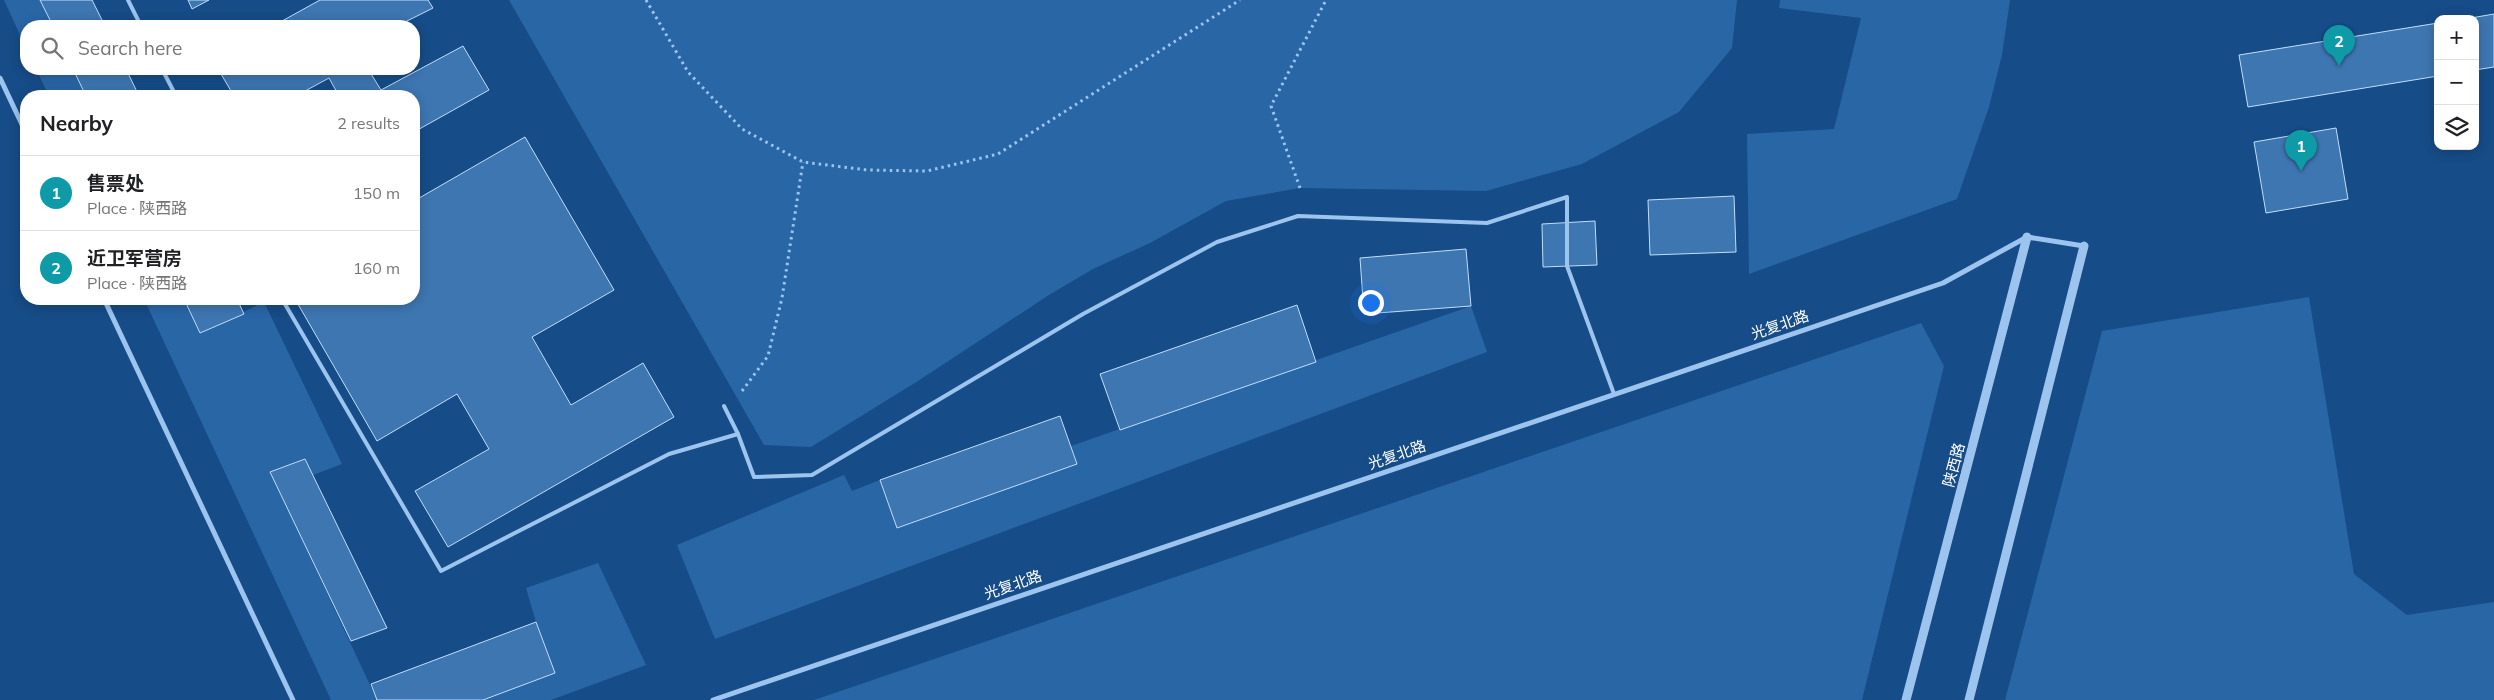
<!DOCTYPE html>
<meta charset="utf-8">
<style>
body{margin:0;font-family:Mulish,"Noto Sans SC",sans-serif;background:#f2f2f2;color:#202124}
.controls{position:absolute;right:15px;top:15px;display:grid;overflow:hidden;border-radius:10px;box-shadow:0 2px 12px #0003}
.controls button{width:45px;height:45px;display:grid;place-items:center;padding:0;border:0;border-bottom:1px solid #e0e0e0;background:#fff;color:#202124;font:25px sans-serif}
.you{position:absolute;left:1370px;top:302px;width:18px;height:18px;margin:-12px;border:4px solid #fff;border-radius:50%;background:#1a73e8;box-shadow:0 0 0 8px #1a73e833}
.badge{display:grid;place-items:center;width:32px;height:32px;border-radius:50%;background:#846d3c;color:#fff;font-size:16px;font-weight:700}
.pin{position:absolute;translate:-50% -41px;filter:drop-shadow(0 1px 2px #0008)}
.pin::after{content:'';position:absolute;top:26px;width:18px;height:15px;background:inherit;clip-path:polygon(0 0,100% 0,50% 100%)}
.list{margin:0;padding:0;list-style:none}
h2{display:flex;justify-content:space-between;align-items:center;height:65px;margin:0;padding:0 20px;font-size:21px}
h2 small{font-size:16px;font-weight:400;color:#757577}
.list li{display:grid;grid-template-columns:32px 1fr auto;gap:15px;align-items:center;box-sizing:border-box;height:75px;padding:0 20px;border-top:1px solid #e0e0e0}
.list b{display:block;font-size:19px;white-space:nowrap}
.list p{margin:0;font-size:16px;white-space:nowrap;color:#757577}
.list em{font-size:16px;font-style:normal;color:#757577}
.icon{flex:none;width:28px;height:28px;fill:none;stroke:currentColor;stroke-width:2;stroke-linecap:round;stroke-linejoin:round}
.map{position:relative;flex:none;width:2494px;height:700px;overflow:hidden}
.search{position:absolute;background:#fff;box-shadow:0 2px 12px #0003;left:20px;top:20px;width:400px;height:55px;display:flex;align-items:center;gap:12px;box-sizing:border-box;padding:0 18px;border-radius:20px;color:#757577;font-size:19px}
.panel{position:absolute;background:#fff;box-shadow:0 2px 12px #0003;left:20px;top:90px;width:400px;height:215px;border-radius:20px}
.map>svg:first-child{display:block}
</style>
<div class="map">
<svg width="2494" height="700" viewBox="0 0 2494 700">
<rect width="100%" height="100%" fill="#164c87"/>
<g fill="#2966a6">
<polygon points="4,0 40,0 53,26 26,26 26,48"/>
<polygon points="509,0 1737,0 1732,48 1679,112 1582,164 1486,191 1300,188 1226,201 1150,243 1093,269 1049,295 918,381 811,447 764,445"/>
<polygon points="1780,0 2010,0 2002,55 1989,107 1957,199 1749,274 1747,134 1834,129 1861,18 1779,8"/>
<polygon points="36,69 73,69 86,96 49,96"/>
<polygon points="2309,297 2354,574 2407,615 2494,602 2494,700 2005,700 2102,331"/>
<polygon points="144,299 184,299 200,333 264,302 342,464 313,475 305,459 271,473 377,700 331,700"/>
<polygon points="1471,306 1487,352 715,639 677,545 844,475 852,491 880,480 897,528 1077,464 1071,446"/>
<polygon points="1921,323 1944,366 1862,700 814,700"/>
<polygon points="598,563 646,665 551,700 483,700 555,673 536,622 526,588"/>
</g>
<g fill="#3e76b1" stroke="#c2defa">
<polygon points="40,0 92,0 105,26 53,26"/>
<polygon points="188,0 209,0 192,9"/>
<polygon points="320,0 428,0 433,8 397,26 273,26"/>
<polygon points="2494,14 2494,67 2475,70 2475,19 2465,19"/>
<polygon points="2438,23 2438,76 2248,107 2239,55"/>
<polygon points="463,46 489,90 414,132 414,96 339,96 329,78 296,96 234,96 218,69 368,69 381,90"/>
<polygon points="73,69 126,69 139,96 86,96"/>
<polygon points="2336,128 2348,199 2266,213 2254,142"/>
<polygon points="525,137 614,290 532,337 571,405 643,363 674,417 448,547 415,491 489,449 457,394 377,441 295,299 414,299 414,201"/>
<polygon points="1734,196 1736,252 1650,255 1648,200"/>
<polygon points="1595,221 1597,265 1543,267 1542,224"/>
<polygon points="1466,249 1471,306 1364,314 1360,258"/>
<polygon points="184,299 237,299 244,314 200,333"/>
<polygon points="1297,305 1316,362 1120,430 1100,374"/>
<polygon points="1060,416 1077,464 897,528 880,480"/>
<polygon points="305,459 387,628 351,641 270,472"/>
<polygon points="536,622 555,673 483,700 377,700 371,684"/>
</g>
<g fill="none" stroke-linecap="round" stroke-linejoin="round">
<g stroke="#9cc4ee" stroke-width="3" stroke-dasharray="2.5 4" stroke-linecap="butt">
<polyline points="646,0 688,72 742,129 803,162 867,170 927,171 998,154 1240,0"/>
<polyline points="1300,188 1271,106 1326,0"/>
<polyline points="742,391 768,356 782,298 803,162"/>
</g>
<g stroke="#9cc4ee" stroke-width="4">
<polyline points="128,0 141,26"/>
<polyline points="162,69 176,96"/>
<polyline points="282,299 441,571 669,454 738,434 724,406"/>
<polyline points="738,434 754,477 812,475 1083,314 1217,242 1298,216 1487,223 1567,197 1567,266 1614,394"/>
</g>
<g stroke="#9cc4ee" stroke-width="5">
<polyline points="0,78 26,133"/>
<polyline points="104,299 293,700"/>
<polyline points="713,700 1943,283 2027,237 2084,246"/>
</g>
<g stroke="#9cc4ee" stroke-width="9">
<polyline points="1906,700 2027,237"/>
<polyline points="1969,700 2084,246"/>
</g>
</g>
<g text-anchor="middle" stroke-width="4.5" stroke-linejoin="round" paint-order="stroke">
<g font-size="15" fill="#fff" stroke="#164c87">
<text transform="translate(1780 325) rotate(-19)" y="5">光复北路</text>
<text transform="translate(1397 455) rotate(-19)" y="5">光复北路</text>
<text transform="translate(1954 465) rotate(-75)" y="5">陕西路</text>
<text transform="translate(1013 585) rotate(-19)" y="5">光复北路</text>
</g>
</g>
</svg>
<div class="controls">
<button>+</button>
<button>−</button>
<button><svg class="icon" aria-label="layers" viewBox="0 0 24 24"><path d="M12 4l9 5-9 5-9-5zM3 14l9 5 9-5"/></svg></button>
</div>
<div class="you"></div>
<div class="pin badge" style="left:2301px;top:171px;background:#0f9aa8">1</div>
<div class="pin badge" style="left:2339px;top:66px;background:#0f9aa8">2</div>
<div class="search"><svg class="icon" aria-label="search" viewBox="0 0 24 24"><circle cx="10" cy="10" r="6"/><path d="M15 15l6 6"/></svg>Search here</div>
<section class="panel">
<h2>Nearby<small>2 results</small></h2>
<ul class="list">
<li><span class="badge" style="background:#0f9aa8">1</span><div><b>售票处</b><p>Place · 陕西路</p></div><em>150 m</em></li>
<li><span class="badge" style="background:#0f9aa8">2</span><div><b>近卫军营房</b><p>Place · 陕西路</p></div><em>160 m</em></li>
</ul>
</section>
</div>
